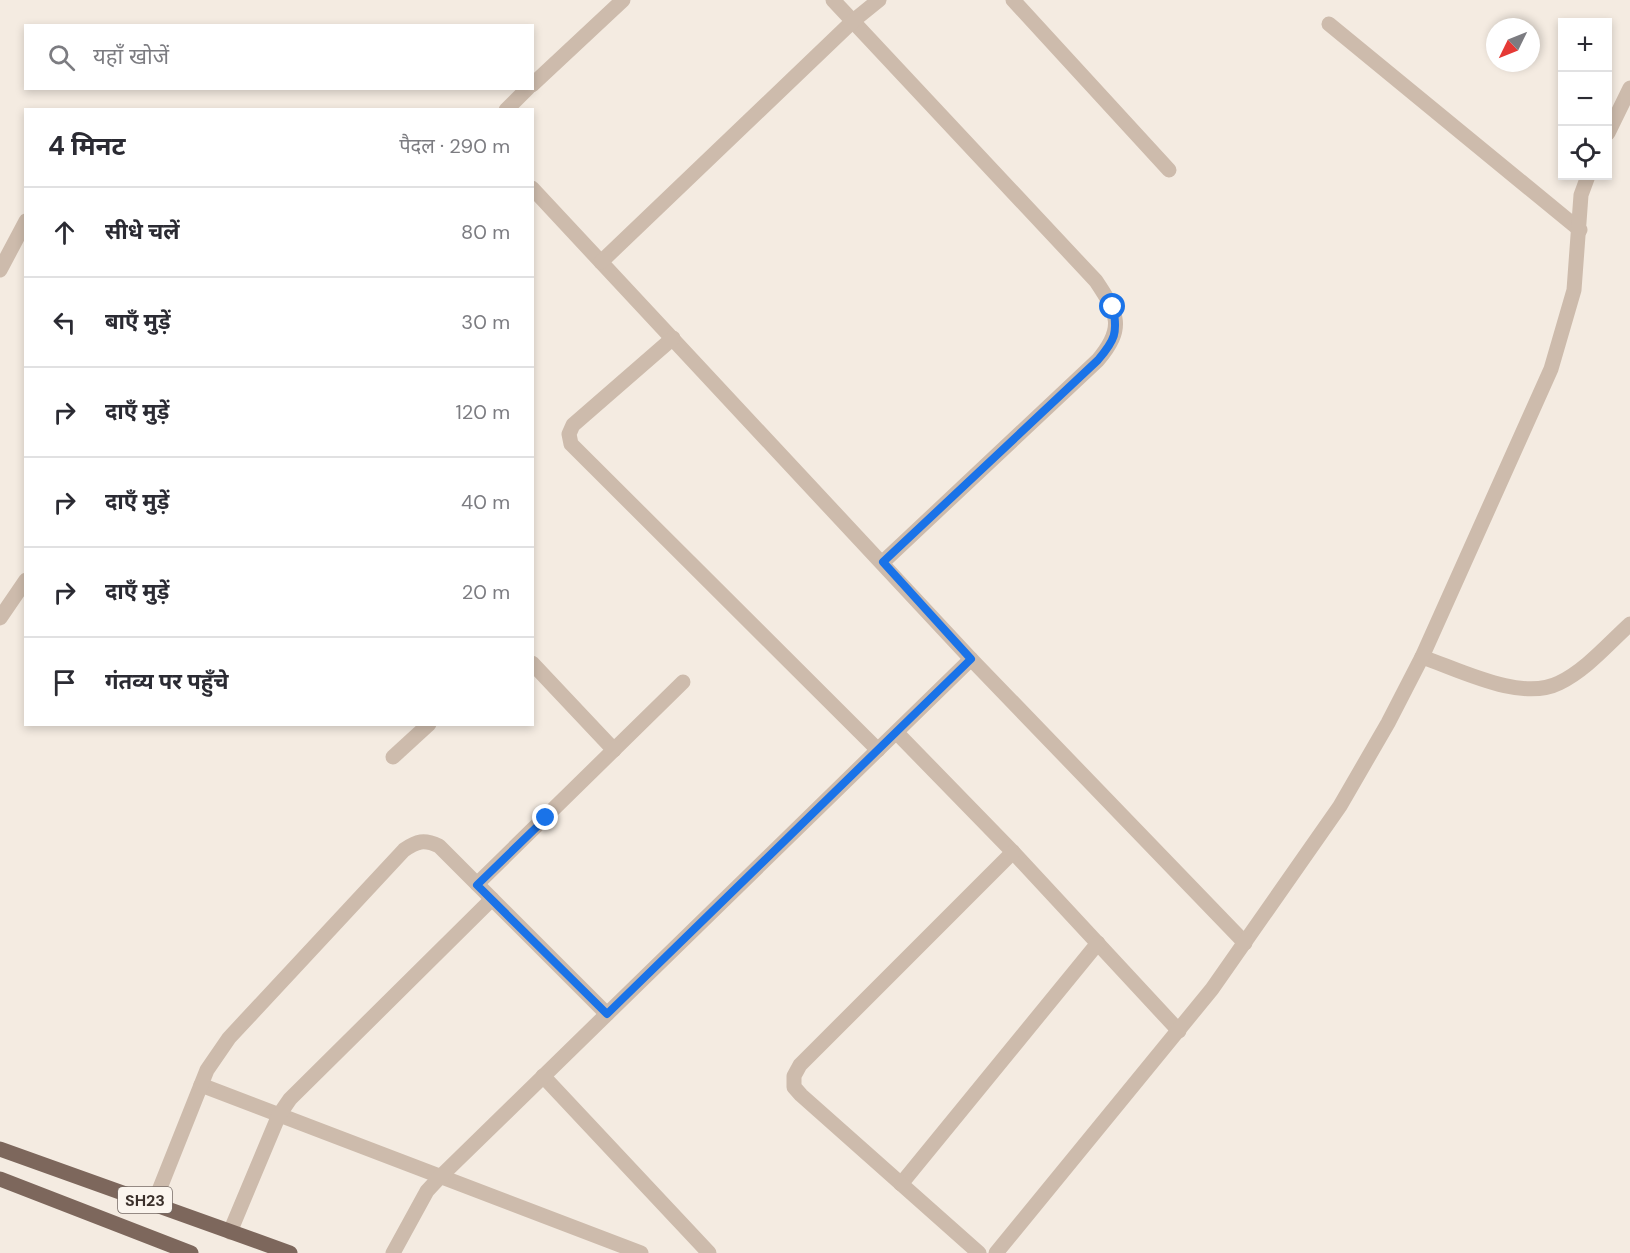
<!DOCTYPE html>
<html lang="hi">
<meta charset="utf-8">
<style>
body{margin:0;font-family:"DM Sans","Noto Sans Devanagari",sans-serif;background:#f2f2f3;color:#2b2b33}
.controls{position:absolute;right:18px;top:18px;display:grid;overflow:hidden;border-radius:0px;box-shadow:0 3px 9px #0003}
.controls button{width:54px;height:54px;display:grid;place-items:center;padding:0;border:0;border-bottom:2px solid #e1e1e2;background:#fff;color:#2b2b33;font:30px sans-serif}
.compass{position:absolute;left:1486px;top:18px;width:54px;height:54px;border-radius:50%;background:#fff;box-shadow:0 3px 9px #0003;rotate:227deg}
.stop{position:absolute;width:18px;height:18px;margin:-14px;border:4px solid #1a73e8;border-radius:50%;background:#fff}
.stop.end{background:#1a73e8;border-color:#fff;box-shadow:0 2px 6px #0008}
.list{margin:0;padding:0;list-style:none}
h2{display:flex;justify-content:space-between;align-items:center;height:78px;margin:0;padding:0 24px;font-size:26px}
h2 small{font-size:20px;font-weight:400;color:#7c7c81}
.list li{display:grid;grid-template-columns:39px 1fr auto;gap:18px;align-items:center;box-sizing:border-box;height:90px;padding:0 24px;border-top:2px solid #e1e1e2}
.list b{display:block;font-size:22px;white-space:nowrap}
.list em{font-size:20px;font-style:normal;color:#7c7c81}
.icon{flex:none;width:33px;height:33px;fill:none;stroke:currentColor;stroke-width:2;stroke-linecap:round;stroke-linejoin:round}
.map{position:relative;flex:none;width:1630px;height:1253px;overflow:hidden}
.search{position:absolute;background:#fff;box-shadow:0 3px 9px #0003;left:24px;top:24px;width:510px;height:66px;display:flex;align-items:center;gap:15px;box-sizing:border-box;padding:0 21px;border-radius:0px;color:#7c7c81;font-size:22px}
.panel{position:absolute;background:#fff;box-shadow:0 3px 9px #0003;left:24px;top:108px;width:510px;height:618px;border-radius:0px}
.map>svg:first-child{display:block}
</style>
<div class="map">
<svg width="1630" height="1253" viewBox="0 0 1630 1253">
<rect width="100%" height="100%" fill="#f4ebe1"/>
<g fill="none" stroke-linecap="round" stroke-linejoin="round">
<g stroke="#cdbbac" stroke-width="15">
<polyline points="0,270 26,221"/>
<polyline points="0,618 26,580"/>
</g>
<g stroke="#cdbbac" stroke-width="15">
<path d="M833 0 1096 281C1118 314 1125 328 1098 360L883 562"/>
<polyline points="1013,0 1169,170"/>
<polyline points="1329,24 1580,230"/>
<polyline points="532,85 623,0"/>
<polyline points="506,110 528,88"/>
<polyline points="1608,133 1630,88"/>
<polyline points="532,188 971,659 1245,943"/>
<polyline points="601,262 853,21 879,0"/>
<polyline points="673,338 573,425 569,434 571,444 878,750"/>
<path d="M1422 657C1460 670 1521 702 1559 683 1586 670 1608 644 1630 624"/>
<polyline points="532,663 614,750"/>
<polyline points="897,733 1013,852 1179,1031"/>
<polyline points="393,757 429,724"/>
<polyline points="477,884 683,682"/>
<polyline points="543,1076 709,1253"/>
<polyline points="201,1085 641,1253"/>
<polyline points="901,1184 1098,943"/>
<path d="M154 1203 207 1070 229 1038 404 850C417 841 424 839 439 846L607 1014"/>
<polyline points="230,1232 279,1115 290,1099 492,899"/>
<polyline points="393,1253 427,1191 440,1177 971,659"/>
<polyline points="979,1253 801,1095 794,1087 794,1076 800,1065 1013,852"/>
<polyline points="996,1253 1212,989 1340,806 1388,723 1422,657 1551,369 1574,290 1581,195 1588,176"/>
</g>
<g stroke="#7d675c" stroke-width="15">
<polyline points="0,1149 290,1253"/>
<polyline points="0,1179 191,1253"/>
</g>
</g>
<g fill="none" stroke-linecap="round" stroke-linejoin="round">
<path stroke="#1a73e8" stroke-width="8" d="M546 818 477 885 607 1014 971 659 883 562 1098 360C1115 340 1118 333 1113 307"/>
</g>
<g text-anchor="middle" stroke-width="6" stroke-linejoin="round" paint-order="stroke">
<rect fill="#fbf5ee" stroke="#756b66" stroke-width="1.5" x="118" y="1187" width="54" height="26" rx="4.5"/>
<g font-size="16" font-weight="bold" fill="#3b302b">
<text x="145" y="1206">SH23</text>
</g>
</g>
</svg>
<div class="controls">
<button>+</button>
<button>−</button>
<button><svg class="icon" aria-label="locate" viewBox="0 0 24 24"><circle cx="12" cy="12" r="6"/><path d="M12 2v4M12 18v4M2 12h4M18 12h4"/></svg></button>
</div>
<svg class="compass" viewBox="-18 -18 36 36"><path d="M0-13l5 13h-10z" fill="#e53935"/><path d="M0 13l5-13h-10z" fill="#7c7c81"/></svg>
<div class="stop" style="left:1113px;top:307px"></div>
<div class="stop end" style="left:546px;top:818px"></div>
<div class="search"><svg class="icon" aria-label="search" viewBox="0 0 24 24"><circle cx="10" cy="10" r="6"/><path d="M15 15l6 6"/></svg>यहाँ खोजें</div>
<section class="panel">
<h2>4 मिनट<small>पैदल · 290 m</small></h2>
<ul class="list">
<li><svg class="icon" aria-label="ahead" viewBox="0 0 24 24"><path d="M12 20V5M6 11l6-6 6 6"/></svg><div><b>सीधे चलें</b></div><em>80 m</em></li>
<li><svg class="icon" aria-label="left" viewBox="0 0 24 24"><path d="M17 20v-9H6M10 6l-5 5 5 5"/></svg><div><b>बाएँ मुड़ें</b></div><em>30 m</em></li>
<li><svg class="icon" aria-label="right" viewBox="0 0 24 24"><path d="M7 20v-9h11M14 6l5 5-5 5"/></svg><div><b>दाएँ मुड़ें</b></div><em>120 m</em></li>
<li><svg class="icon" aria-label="right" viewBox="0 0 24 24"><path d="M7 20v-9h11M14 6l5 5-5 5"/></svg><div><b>दाएँ मुड़ें</b></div><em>40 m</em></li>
<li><svg class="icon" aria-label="right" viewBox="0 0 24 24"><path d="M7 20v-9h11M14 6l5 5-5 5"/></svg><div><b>दाएँ मुड़ें</b></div><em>20 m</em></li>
<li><svg class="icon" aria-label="arrive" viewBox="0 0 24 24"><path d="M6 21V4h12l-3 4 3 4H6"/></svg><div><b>गंतव्य पर पहुँचे</b></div></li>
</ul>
</section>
</div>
